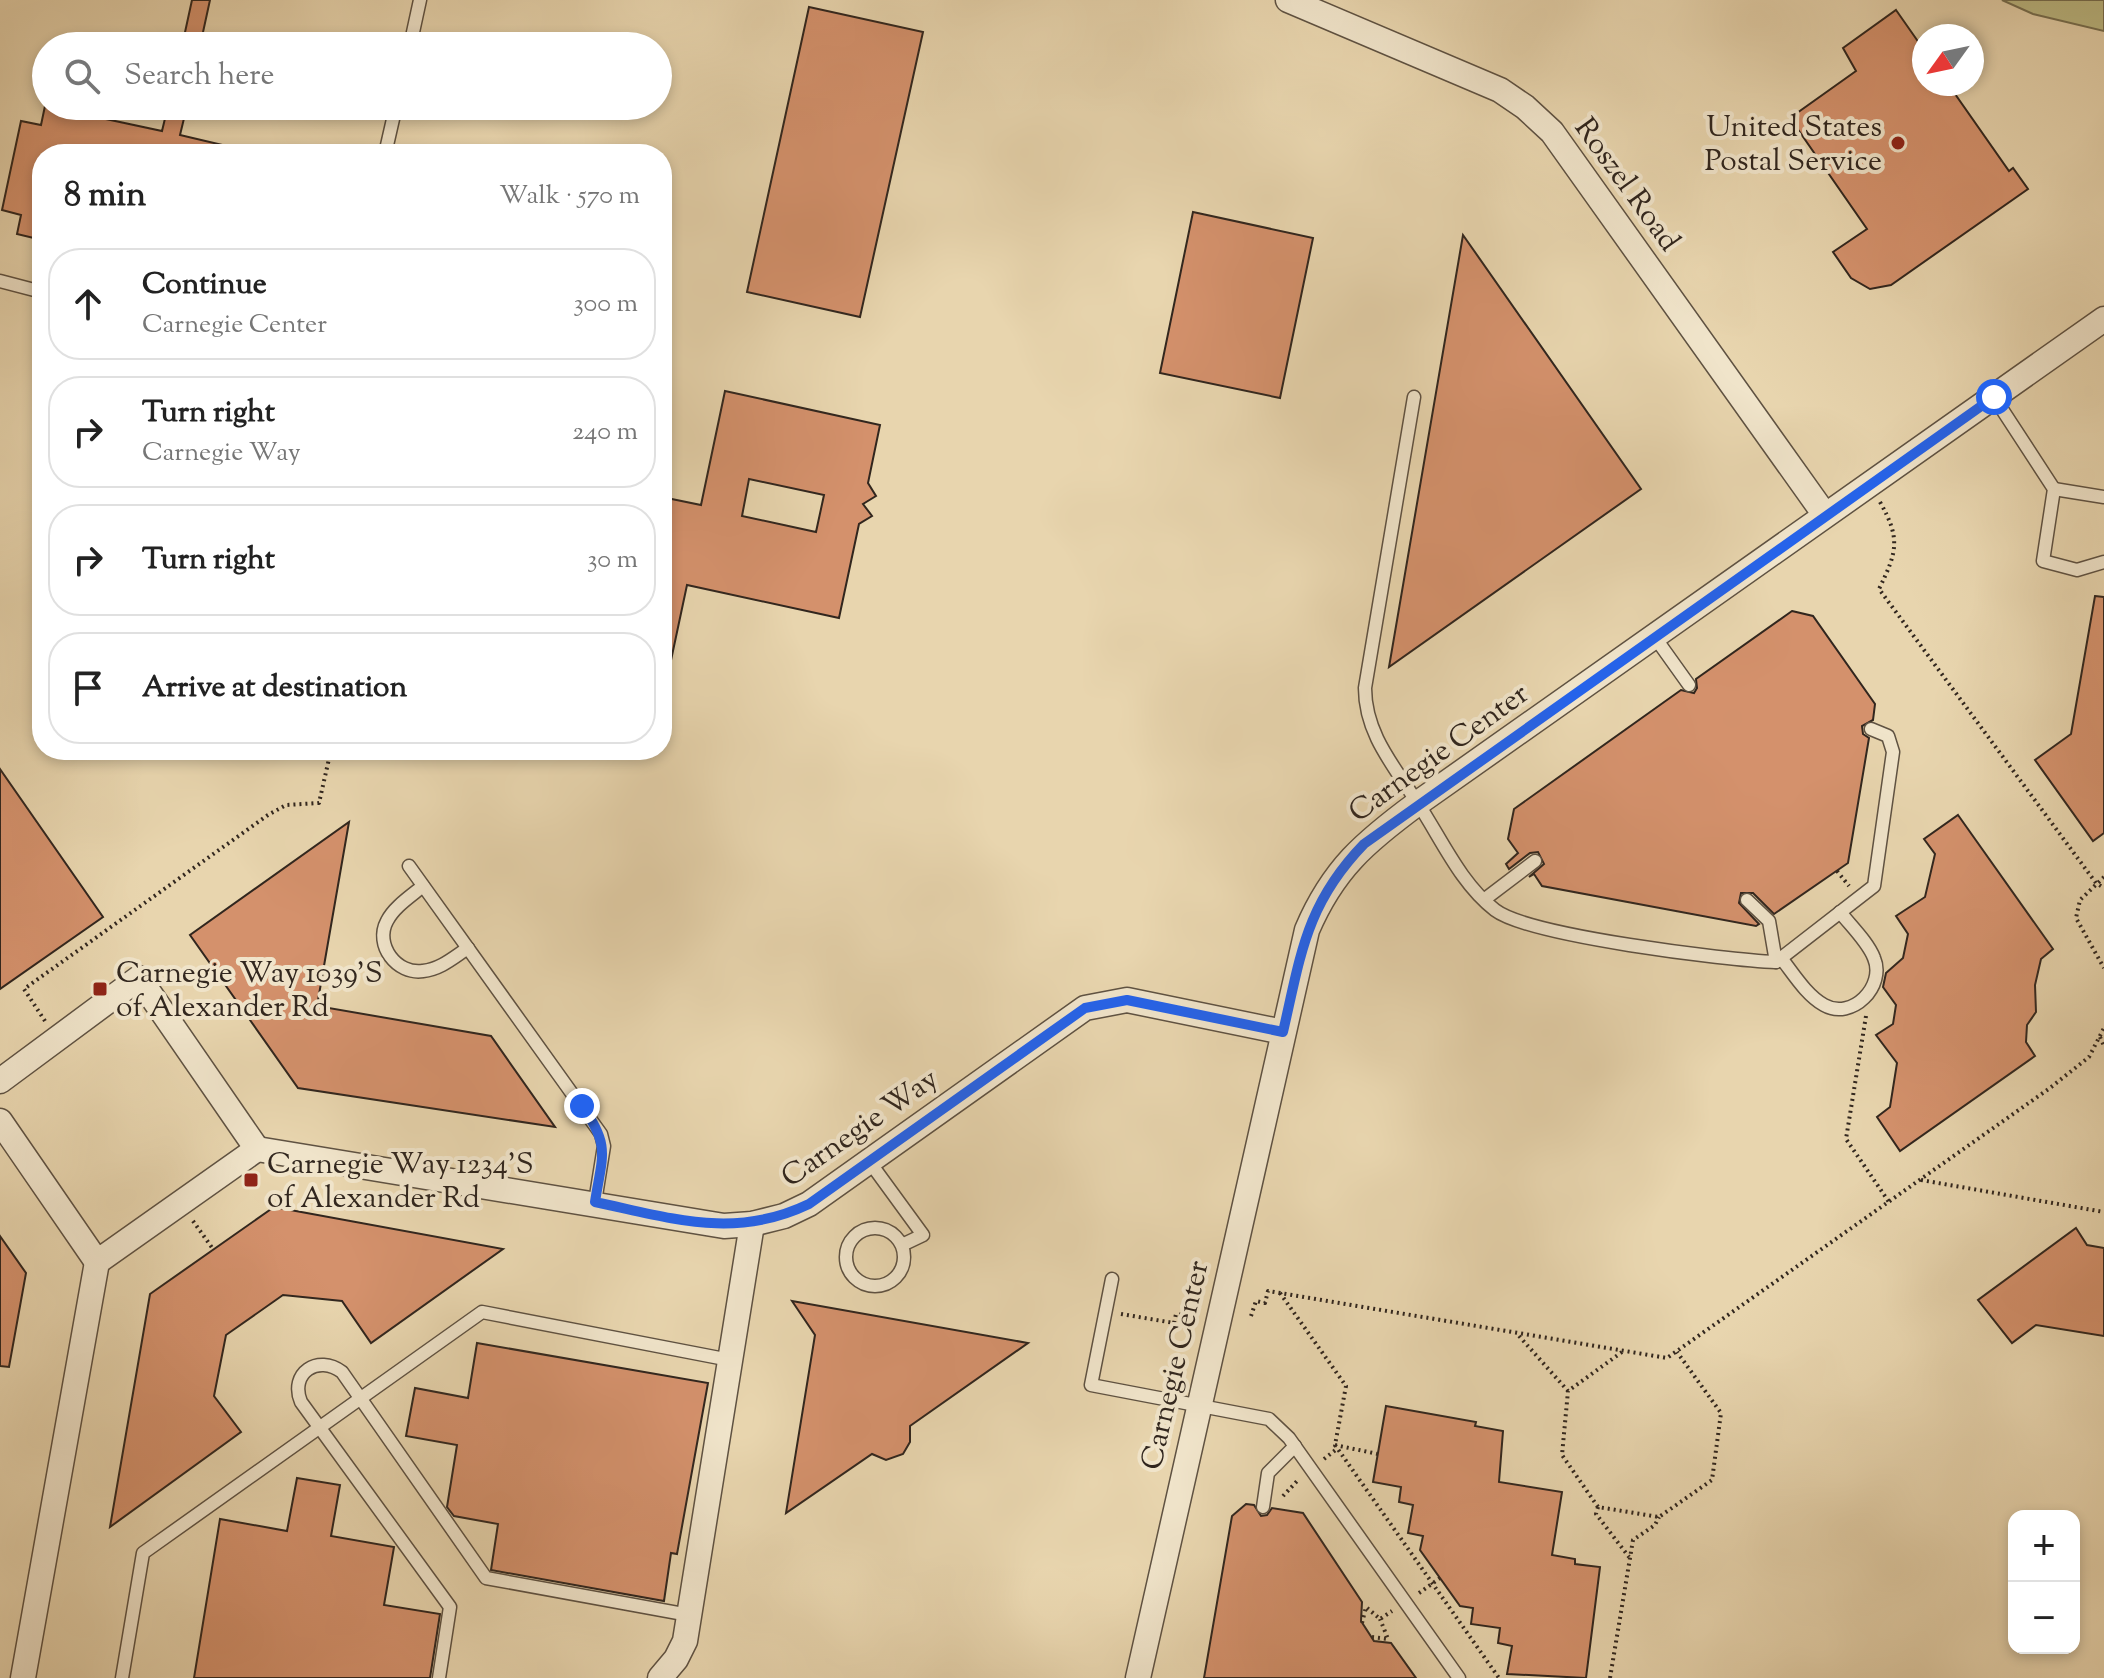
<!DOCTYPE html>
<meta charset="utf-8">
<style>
body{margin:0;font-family:"Sorts Mill Goudy",serif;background:#f6f6f6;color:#222}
.controls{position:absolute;right:24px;bottom:24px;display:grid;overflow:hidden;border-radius:16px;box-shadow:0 4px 12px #0003}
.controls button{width:72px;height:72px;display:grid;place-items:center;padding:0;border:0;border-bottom:2px solid #e0e0e0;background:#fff;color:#222;font:40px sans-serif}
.compass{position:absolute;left:1912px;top:24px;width:72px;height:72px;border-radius:50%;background:#fff;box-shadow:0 4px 12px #0003;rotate:237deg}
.stop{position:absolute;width:24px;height:24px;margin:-18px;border:6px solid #2563eb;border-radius:50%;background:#fff}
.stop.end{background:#2563eb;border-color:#fff;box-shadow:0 2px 8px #0008}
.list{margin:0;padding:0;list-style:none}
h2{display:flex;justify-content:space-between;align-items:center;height:104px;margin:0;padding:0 32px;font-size:34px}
h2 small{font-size:26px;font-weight:400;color:#767676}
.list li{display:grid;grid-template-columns:52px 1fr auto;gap:24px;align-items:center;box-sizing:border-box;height:112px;margin:0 16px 16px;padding:0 16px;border:2px solid #e0e0e0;border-radius:32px}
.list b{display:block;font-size:30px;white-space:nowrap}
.list p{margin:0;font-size:26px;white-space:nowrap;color:#767676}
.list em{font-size:26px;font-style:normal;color:#767676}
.icon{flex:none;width:44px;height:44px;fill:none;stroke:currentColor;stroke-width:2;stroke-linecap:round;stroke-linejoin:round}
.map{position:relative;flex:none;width:2104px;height:1678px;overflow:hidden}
.search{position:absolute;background:#fff;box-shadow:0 4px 12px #0003;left:32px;top:32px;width:640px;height:88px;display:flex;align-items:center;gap:20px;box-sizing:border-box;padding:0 28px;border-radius:44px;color:#767676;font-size:30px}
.panel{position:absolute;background:#fff;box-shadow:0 4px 12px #0003;left:32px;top:144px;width:640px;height:616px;border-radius:32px}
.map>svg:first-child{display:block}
</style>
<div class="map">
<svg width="2104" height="1678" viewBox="0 0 2104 1678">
<rect width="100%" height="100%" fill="#e8d5ae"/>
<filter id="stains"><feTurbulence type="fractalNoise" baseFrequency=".0025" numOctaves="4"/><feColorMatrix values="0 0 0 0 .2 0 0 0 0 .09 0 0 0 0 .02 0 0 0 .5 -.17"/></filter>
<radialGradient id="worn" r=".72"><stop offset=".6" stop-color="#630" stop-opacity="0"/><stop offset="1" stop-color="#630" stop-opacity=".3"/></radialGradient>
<polygon fill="#bdbb85" stroke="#777052" stroke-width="2" points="2002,0 2104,0 2104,31 2033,14"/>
<g fill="#d4916c" stroke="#31261e" stroke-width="2" fill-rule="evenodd">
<polygon points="192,0 210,0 200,46 182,46"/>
<polygon points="809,7 923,32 860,317 747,292"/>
<polygon points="1896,10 1924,50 1924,84 1948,84 2009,171 2013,168 2028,189 1891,285 1870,289 1851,278 1833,252 1867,229 1790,118 1856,71 1843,48"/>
<polygon points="45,106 162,131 168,106 187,106 180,135 231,147 230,154 42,154 42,240 17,234 21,215 2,210 21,121 41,125"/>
<polygon points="1193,212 1313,238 1280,398 1160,373"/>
<polygon points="1463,235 1641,489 1389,667"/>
<path d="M725 391 880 425 868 483 876 496 863 504 872 516 859 524 839 618 687 585 670 665H662V497L701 505ZM749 479 824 495 816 532 742 516Z"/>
<polygon points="2095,596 2104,597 2104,833 2093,841 2035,760 2071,734"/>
<polygon points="1792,611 1813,616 1875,704 1873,720 1862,726 1863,734 1869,738 1848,863 1774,914 1753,893 1741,893 1739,903 1759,924 1756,926 1542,886 1534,874 1529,877 1544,864 1538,852 1530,853 1509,869 1506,864 1518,853 1508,839 1514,809 1681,690 1694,693 1697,688 1696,679"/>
<polygon points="0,769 103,917 0,989"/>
<polygon points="1958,815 2053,949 2041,959 2035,985 2036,1012 2027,1025 2026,1042 2035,1056 1900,1151 1877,1117 1890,1107 1897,1063 1876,1035 1893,1024 1896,1005 1883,987 1886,973 1903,958 1908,934 1896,916 1925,897 1935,854 1924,839"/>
<polygon points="349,822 317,1006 491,1036 555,1127 298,1088 190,935"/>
<polygon points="274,1207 503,1249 371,1343 342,1301 283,1295 226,1335 214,1396 241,1432 110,1527 150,1294"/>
<polygon points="2076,1228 2087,1245 2104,1248 2104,1336 2036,1325 2012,1343 1978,1300"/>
<polygon points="0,1236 26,1273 9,1367 0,1366"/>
<polygon points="792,1301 1028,1343 910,1426 910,1442 903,1454 886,1460 872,1454 786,1513 815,1335"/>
<polygon points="477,1343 708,1383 677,1554 671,1553 664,1601 491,1570 498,1524 454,1516 447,1507 457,1445 406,1436 415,1388 468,1398"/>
<polygon points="1386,1406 1476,1422 1475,1426 1503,1431 1499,1482 1562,1492 1552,1555 1575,1559 1575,1564 1600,1567 1586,1678 1507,1674 1512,1646 1498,1643 1500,1628 1471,1624 1473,1608 1460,1606 1420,1550 1423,1536 1408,1533 1413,1505 1399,1502 1401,1487 1373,1482"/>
<polygon points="297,1478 340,1485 331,1536 394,1547 384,1605 440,1614 430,1678 194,1678 220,1519 287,1531"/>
<polygon points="1246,1504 1254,1505 1261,1516 1267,1515 1272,1508 1303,1513 1362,1602 1361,1621 1374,1641 1391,1643 1416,1678 1204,1678 1232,1516"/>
</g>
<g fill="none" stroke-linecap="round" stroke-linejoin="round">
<g stroke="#5f5242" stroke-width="15">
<g id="service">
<polyline points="410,46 420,0"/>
<polyline points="385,154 396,106"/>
<polyline points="0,281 42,292"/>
<path d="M1414 397 1365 688C1365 733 1393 765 1417 802 1441 838 1460 883 1495 910 1529 936 1726 960 1776 962L1874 886 1893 752 1888 736 1871 729"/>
<polyline points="1994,397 2054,489 2043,561 2077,570 2104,562"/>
<polyline points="2054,489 2104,497"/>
<polyline points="1654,636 1689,685"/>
<polyline points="409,866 601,1134 604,1146 595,1202"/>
<path d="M423 886C411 896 394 907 387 921 374 945 397 975 423 971 441 969 454 957 468 948"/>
<polyline points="1485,899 1535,861"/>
<polyline points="1747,900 1769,921 1776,962"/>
<path d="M1781 958C1793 973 1806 995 1824 1005 1852 1021 1886 986 1874 958 1868 942 1850 925 1840 912"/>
<polyline points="869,1161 923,1235 902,1245"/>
<circle cx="875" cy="1257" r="29"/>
<polyline points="1112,1279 1091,1385 1269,1419 1289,1438 1459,1678"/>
<polyline points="1263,1507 1268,1473 1295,1446"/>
<polyline points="122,1678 143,1553 482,1312 730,1360"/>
<path d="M439 1678 450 1607 301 1402C289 1373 318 1354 342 1372L486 1578 689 1615"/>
</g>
</g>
<g stroke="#5f5242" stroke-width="27">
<g id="minor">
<polyline points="1288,0 1500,90 1525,107 1552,132 1825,515"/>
<polyline points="0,1081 139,978 257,1149"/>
<polyline points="0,1121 97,1262 257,1149"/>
<polyline points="257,1149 724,1226 752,1224 784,1216 809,1204 1085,1008 1127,1000 1283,1032"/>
<polyline points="23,1678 97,1262"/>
<polyline points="660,1678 676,1659 685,1641 752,1224"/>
<path d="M1138 1678 1307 930C1333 869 1365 842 1418 803L2104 319"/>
</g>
</g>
<g stroke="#31261e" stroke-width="4" stroke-dasharray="2 4" stroke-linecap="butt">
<path d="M1880 502C1901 539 1897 552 1879 589L2096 883 2104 888"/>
<polyline points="1837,871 1849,886"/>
<polyline points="2104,877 2080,900 2076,918 2104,968"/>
<polyline points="1866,1016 1846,1139 1889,1202"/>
<polyline points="45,1021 24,989 268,815 286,805 319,803 331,750"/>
<polyline points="2100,1037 2104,1046"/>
<polyline points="1921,1180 2104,1212"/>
<polyline points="193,1221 213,1249"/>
<polyline points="1280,1293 1346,1386 1335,1445 1378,1454"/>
<polyline points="1121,1314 1174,1323 1176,1314 1183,1315 1186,1305"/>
<polyline points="1251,1316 1256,1301 1265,1303 1268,1291 1667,1358 2050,1088 2089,1057 2104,1028"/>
<polyline points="1519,1336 1568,1391"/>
<polyline points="1622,1352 1568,1391 1562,1455 1598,1507 1659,1517 1712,1480 1721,1413 1677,1352"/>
<polyline points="1335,1445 1499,1678"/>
<polyline points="1324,1459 1338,1448"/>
<polyline points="1283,1496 1299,1479"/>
<polyline points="1598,1507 1596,1514 1629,1557"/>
<polyline points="1419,1593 1440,1578"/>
<polyline points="1362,1623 1366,1607 1380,1619 1392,1611"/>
<polyline points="1372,1637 1388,1639 1380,1619"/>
<polyline points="1610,1678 1633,1540 1655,1525 1659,1517"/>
</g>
<use href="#service" stroke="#f0e4ca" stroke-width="12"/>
<use href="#minor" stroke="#f0e4ca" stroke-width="24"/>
</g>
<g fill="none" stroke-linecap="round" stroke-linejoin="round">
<path stroke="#2563eb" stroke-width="10" d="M582 1106C611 1146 602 1156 595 1202 672 1218 734 1240 809 1204L1085 1008 1127 1000 1283 1032C1301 954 1306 904 1364 844L1994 397"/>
</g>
<g fill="#8f2418" stroke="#f0e4ca" stroke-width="3">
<circle cx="1898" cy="143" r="8"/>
<rect x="92" y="981" width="16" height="16" rx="4"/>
<rect x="243" y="1172" width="16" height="16" rx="4"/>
</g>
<g text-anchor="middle" stroke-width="8" stroke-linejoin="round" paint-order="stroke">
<g font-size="30" fill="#31261e" stroke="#f0e4ca" text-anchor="start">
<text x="1882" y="136" text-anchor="end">United States<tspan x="1882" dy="34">Postal Service</tspan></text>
<text x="116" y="982">Carnegie Way 1039'S<tspan x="116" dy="34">of Alexander Rd</tspan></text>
<text x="267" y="1173">Carnegie Way 1234'S<tspan x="267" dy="34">of Alexander Rd</tspan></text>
</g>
<g font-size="30" fill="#31261e" stroke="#f0e4ca">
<text transform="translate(1628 184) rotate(54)" y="10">Roszel Road</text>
<text transform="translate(1438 752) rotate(-36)" y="10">Carnegie Center</text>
<text transform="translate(859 1127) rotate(-35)" y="10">Carnegie Way</text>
<text transform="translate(1174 1365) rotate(-77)" y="10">Carnegie Center</text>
</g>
</g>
<rect width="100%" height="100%" filter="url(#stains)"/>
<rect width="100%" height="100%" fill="url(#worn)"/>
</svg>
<div class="controls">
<button>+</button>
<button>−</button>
</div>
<svg class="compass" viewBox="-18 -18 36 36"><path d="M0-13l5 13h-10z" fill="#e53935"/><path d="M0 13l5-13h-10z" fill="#767676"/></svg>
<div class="stop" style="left:1994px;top:397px"></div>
<div class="stop end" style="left:582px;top:1106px"></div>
<div class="search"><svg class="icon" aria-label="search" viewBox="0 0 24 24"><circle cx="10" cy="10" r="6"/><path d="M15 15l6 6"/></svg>Search here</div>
<section class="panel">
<h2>8 min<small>Walk · 570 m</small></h2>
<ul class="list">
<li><svg class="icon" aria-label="ahead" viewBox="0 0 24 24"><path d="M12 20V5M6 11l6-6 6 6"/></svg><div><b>Continue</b><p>Carnegie Center</p></div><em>300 m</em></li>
<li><svg class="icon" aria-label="right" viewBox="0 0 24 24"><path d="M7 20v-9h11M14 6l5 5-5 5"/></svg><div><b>Turn right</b><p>Carnegie Way</p></div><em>240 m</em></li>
<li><svg class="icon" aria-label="right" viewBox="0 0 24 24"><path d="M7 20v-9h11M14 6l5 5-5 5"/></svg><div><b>Turn right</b></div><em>30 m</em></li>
<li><svg class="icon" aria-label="arrive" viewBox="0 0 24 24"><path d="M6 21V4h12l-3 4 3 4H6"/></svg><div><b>Arrive at destination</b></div></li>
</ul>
</section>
</div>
